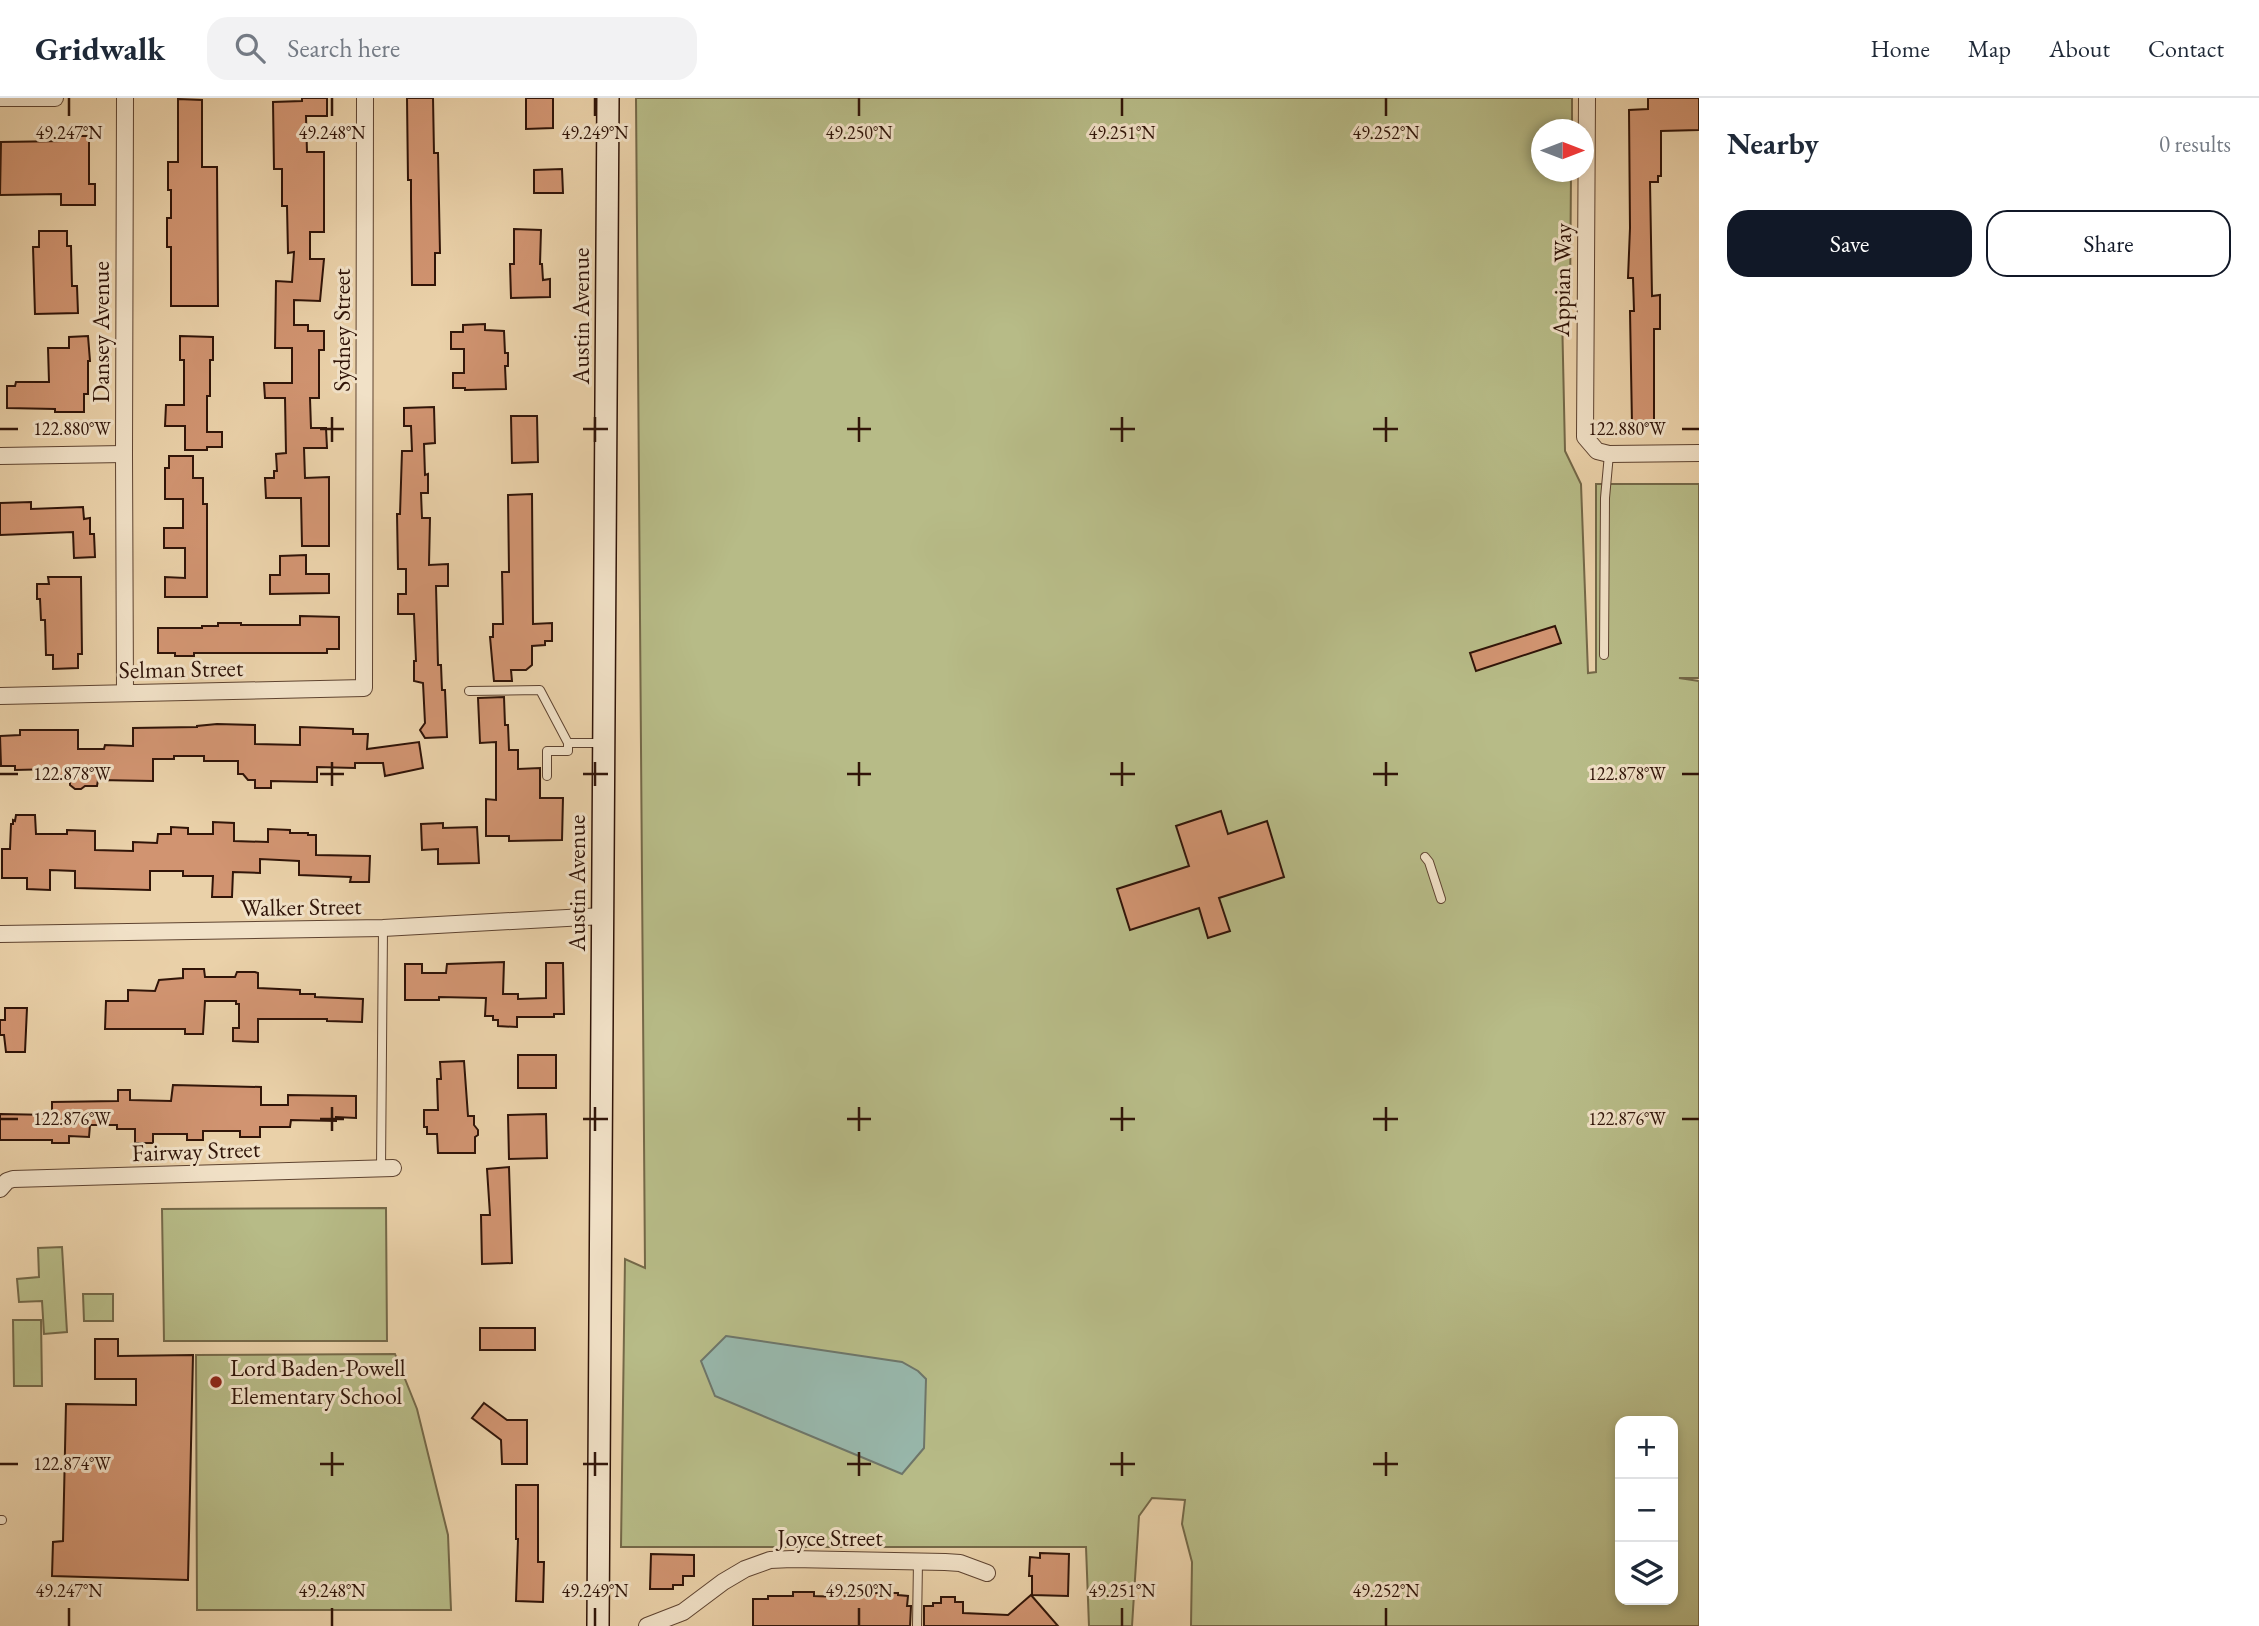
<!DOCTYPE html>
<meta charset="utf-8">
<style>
body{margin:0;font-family:"EB Garamond",serif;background:#f2f2f3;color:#1f2937}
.controls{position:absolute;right:21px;bottom:21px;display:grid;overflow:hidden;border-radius:14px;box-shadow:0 4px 10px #0003}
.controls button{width:63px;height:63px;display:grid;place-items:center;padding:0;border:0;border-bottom:2px solid #e0e1e3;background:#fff;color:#1f2937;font:35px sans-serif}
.compass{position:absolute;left:1531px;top:21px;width:63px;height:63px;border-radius:50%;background:#fff;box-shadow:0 4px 10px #0003;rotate:90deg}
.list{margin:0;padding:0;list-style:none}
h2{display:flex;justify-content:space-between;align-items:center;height:91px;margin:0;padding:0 28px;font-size:30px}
h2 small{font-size:23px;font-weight:400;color:#747a83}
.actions{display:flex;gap:14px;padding:21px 28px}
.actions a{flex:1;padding:16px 0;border:2px solid #111827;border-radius:21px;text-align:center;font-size:24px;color:#111827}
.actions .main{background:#111827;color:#fff}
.icon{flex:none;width:38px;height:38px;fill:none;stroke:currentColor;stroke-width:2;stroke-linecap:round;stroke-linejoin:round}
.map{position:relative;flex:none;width:1699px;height:1528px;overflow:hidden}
header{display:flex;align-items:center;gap:42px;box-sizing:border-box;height:98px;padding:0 35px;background:#fff;border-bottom:2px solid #e0e1e3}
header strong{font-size:33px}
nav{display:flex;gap:38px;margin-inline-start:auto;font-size:24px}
.search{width:490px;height:63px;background:#f2f2f3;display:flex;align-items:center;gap:18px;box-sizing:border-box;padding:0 24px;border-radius:21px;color:#747a83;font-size:26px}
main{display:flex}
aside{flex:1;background:#fff}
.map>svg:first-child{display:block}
</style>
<header>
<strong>Gridwalk</strong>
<div class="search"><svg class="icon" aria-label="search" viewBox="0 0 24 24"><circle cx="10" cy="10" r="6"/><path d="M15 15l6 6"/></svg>Search here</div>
<nav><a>Home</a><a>Map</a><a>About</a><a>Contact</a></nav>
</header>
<main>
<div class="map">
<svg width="1699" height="1528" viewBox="0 0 1699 1528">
<rect width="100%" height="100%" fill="#ead1a9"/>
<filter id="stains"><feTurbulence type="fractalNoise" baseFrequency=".00286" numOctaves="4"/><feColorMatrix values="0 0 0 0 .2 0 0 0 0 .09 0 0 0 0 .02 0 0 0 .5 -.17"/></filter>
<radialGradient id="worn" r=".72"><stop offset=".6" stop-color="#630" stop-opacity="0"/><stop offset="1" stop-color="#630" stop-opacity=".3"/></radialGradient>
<g fill="#b7bb87" stroke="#746848" stroke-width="2" fill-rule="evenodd">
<path d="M636 0H1572V31L1542 32V74H1571L1570 208 1562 215 1565 353 1581 386 1588 575 1596 574V386H1699V580H1679L1699 583V1528H1191L1192 1464 1182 1426 1185 1402 1152 1400 1139 1418 1132 1528H1089L1086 1449H621L625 1161 645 1170ZM1620 1323H1673V1502H1620Z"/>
<polygon points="386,1110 387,1243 164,1243 162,1111"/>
<polygon points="62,1149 67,1234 44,1236 42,1203 19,1204 17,1181 39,1179 38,1150"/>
<polygon points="83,1196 113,1196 113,1223 84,1223"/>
<polygon points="13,1222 41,1222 42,1288 14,1288"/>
<polygon points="395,1256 417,1311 448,1437 451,1512 197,1512 196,1257"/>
</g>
<polygon fill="#98b7ab" stroke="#6e766a" stroke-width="2" points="726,1238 902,1264 918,1273 926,1281 924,1350 902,1376 715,1298 701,1263"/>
<g fill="#d19471" stroke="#301408" stroke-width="2">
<polygon points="302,0 327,0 327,18 306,18 307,54 324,54 324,134 310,134 310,161 324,161 320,203 294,202 294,227 308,227 308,233 324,233 324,252 319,252 319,300 310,300 311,330 326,330 327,350 304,350 305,380 329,379 329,448 302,448 301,400 266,400 265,380 274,380 274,373 277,373 276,356 286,355 285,300 265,300 264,285 292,285 292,250 275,250 276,183 292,184 294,154 288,155 287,108 282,108 282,71 274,71 273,4 302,3"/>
<polygon points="407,0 433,0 434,55 438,55 440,155 435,155 435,187 412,187 411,101 411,82 408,82"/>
<polygon points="526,0 553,0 553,30 526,31"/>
<polygon points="1648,0 1699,0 1699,32 1661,33 1661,78 1658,78 1658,84 1650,84 1652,198 1660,197 1660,231 1654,231 1654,327 1632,327 1630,213 1634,213 1633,180 1628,180 1630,130 1629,12 1648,11"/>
<polygon points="178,1 202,2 202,69 217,69 218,208 171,208 171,149 167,149 167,120 171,120 171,92 168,92 168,64 178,64"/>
<polygon points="64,38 89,38 89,86 95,86 95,107 61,107 61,96 0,97 1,44 64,43"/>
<polygon points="562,71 563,95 534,95 534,72"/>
<polygon points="514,131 541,132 540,166 542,166 543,182 550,181 550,199 511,200 510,166 514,166"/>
<polygon points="39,133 67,133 67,148 71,148 72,188 77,188 78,215 35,216 33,149 39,149"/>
<polygon points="485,226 485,232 504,233 505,255 508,255 508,268 505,268 506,291 465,292 465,290 453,290 453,275 464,275 464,251 451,251 451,234 463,234 463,227"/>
<polygon points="88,238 90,263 88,263 88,296 84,296 84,314 55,314 55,311 7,310 7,288 15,288 16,284 49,284 48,250 69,250 69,239"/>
<polygon points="180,238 213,239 213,262 210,262 210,298 207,298 207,334 222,334 222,349 207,349 207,352 185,352 185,328 165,328 166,307 184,307 184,262 180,262"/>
<polygon points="434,309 435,345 424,346 425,377 428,376 428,395 421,395 422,420 430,420 429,467 448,466 448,488 436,488 438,567 441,567 442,592 445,592 447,639 425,640 420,632 425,625 423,585 414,583 414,563 416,563 414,516 398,516 398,496 406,496 406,471 398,471 397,416 400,416 402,353 412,353 411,328 404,328 404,310"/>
<polygon points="511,318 537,318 538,364 512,365"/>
<polygon points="169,358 193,358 193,380 203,380 203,406 207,406 207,499 165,499 165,479 185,480 185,450 164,450 164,430 183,430 183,401 165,401 165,370 169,370"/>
<polygon points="532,396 533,526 552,525 552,543 545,543 545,547 532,548 532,567 526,572 511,572 512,583 494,583 490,539 493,539 493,526 503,526 502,474 509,474 508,397"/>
<polygon points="31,404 31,411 83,409 84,421 90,420 90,436 94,436 95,459 74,460 73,434 0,437 0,405"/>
<polygon points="306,457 306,476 329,476 329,495 270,496 270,477 280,477 280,458"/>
<polygon points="48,479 81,479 82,556 78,556 78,570 53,571 53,557 46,557 45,522 41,522 40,501 37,501 37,486 49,486"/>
<polygon points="300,518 339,519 339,551 327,551 327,555 194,555 194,558 175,558 175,555 158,555 158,530 202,530 202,528 218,528 218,525 241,525 241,527 300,527"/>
<polygon points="1555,528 1561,545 1476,573 1470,555"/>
<polygon points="504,599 505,627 508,627 509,652 518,652 518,671 540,670 540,700 563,700 562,742 509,743 509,738 486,738 486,701 496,702 496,644 480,645 478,600"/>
<polygon points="217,626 255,627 255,646 300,647 300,629 353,631 353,636 368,636 367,651 419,644 423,670 385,678 383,665 355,665 355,670 317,669 317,684 271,683 271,690 255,690 255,682 248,682 243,676 238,676 238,663 204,663 204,658 174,658 174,661 153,661 153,683 98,682 97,688 85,688 81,691 75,691 70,687 70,681 55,681 55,671 15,672 15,668 1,668 0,638 20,637 20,632 78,632 78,651 104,651 105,647 133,648 133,630 197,629 197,628"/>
<polygon points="1221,713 1228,736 1267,723 1284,779 1219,800 1230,833 1208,840 1199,810 1130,832 1117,791 1189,768 1176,728"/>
<polygon points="16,717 35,717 36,736 67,736 67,732 95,733 95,752 133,753 133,744 157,745 158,736 171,736 171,729 188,730 188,736 213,736 213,724 234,725 234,743 268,744 268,731 290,732 290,735 308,735 308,737 316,737 316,757 370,758 369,784 350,784 351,779 299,777 299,763 260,761 260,775 233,774 232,799 212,799 213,778 183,778 183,773 150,773 150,792 75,790 75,773 50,772 50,792 27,791 27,780 2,780 2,751 10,751 11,726 13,726 13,722 15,723"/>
<polygon points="443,725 443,730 477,729 479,765 438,766 438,751 422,752 421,726"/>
<polygon points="504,864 503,896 518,896 518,901 546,900 546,865 563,865 564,916 554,916 554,919 517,919 517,929 498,928 498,922 493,922 493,918 485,918 486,900 439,899 439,902 405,902 405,866 422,866 422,875 446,875 447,866"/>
<polygon points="183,871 204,871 205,879 235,879 237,874 255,874 258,875 258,890 300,892 300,896 315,896 315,899 363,901 362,924 327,923 327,921 258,921 258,944 233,943 233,930 239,930 239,906 236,906 236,903 205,903 203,936 185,936 185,931 105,931 106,903 128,903 128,892 155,893 159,882 183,880"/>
<polygon points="5,910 27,910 25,954 6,954 4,937 0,937 0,922 5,922"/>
<rect x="518" y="957" width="38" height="33"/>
<polygon points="464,963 468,1018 474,1018 474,1027 478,1032 478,1037 475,1039 475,1055 438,1055 437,1036 427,1036 427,1029 424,1029 424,1012 438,1012 437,981 441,981 440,964"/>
<polygon points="173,987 261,989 261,1007 288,1007 288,997 356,998 356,1020 336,1019 336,1023 291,1022 290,1029 260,1029 260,1039 240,1039 240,1033 203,1033 203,1042 187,1042 187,1036 153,1036 153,1045 135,1045 135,1031 117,1031 117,1027 90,1027 89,1039 69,1038 69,1045 52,1045 52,1042 0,1042 0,1016 52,1017 52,1004 118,1003 118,992 130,992 130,1002 171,1003"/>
<polygon points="546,1016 547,1060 509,1061 508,1017"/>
<polygon points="509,1069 512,1165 482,1166 481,1117 490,1117 487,1071"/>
<rect x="480" y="1230" width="55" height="22"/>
<polygon points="95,1241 118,1241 118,1258 193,1257 188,1482 52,1478 53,1444 63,1443 66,1306 136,1307 136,1281 95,1281"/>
<polygon points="484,1305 507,1322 527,1322 527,1366 502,1366 501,1342 472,1320"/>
<polygon points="516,1387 538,1387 538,1464 544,1464 543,1504 516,1503 518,1441 516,1441"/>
<polygon points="1040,1455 1069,1456 1068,1498 1032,1497 1032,1478 1029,1478 1030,1459 1040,1460"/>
<polygon points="651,1456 694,1457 694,1478 683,1478 683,1487 673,1487 673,1491 650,1491"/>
<polygon points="793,1494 814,1494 814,1498 841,1499 841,1495 898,1495 898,1497 908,1498 907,1508 911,1508 910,1528 753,1528 753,1501 768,1501 768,1498 793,1498"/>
<polygon points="1031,1497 1058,1528 924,1528 924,1508 933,1508 933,1505 941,1505 941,1499 955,1499 955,1504 963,1504 963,1515 1008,1517"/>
</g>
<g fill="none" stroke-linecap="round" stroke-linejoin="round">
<g stroke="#5e4330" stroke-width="10">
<g id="lane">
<polyline points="1604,557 1605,400 1609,356"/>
<polyline points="469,593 540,592 568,645 601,645"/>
<polyline points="547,678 547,653 568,653 568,645"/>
<polyline points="1425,759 1429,764 1441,801"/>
<polyline points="381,1071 383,830"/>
<polyline points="0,1422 2,1422"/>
<polyline points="917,1528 918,1463"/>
</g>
</g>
<g stroke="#5e4330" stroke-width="18">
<g id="street">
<polyline points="0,0 55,0"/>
<polyline points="125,0 124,356 125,594"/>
<polyline points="1587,0 1585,339 1597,353 1609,356 1699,355"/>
<polyline points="0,358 124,356"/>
<polyline points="0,598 364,590 365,0"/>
<polyline points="0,836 383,830 603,818"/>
<polyline points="0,1091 7,1083 13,1081 393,1070"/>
<polyline points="647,1528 683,1514 723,1484 745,1471 770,1462 792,1461 945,1464 960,1465 987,1475"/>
</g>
</g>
<g stroke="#301408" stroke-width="24">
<polyline id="secondary" points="598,1528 608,0"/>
</g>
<use href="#lane" stroke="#f1e1c7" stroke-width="8"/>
<use href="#street" stroke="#f1e1c7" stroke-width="16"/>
<use href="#secondary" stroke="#f1e1c7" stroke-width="21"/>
</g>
<path fill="none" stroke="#301408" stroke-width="2.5" d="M69 0V18M332 0V18M595 0V18M859 0V18M1122 0V18M1386 0V18M332 319V344M595 319V344M859 319V344M1122 319V344M1386 319V344M0 331H18M320 331H344M583 331H608M847 331H871M1110 331H1135M1373 331H1398M1682 331H1699M332 664V688M595 664V688M859 664V688M1122 664V688M1386 664V688M0 676H18M320 676H344M583 676H608M847 676H871M1110 676H1135M1373 676H1398M1682 676H1699M332 1009V1033M595 1009V1033M859 1009V1033M1122 1009V1033M1386 1009V1033M0 1021H18M320 1021H344M583 1021H608M847 1021H871M1110 1021H1135M1373 1021H1398M1682 1021H1699M332 1354V1378M595 1354V1378M859 1354V1378M1122 1354V1378M1386 1354V1378M0 1366H18M320 1366H344M583 1366H608M847 1366H871M1110 1366H1135M1373 1366H1398M69 1510V1528M332 1510V1528M595 1510V1528M859 1510V1528M1122 1510V1528M1386 1510V1528"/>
<circle fill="#8f2418" stroke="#f1e1c7" stroke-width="2.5" cx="216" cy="1284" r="7"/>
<g text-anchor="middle" stroke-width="6" stroke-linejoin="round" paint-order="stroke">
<g font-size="24" fill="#301408" stroke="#f1e1c7">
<text transform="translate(1562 182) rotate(-89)" y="8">Appian Way</text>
<text transform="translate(581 218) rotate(-90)" y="8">Austin Avenue</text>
<text transform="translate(342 232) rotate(-90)" y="8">Sydney Street</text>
<text transform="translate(101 234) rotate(-90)" y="8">Dansey Avenue</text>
<text transform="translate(181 571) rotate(-1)" y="8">Selman Street</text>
<text transform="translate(577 785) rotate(-90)" y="8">Austin Avenue</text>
<text transform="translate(301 809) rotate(-1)" y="8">Walker Street</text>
<text transform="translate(196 1053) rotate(-2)" y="8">Fairway Street</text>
<text x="830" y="1448">Joyce Street</text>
</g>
<g font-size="24" fill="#301408" stroke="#f1e1c7" text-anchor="start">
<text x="230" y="1278">Lord Baden-Powell<tspan x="230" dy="28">Elementary School</tspan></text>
</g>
</g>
<g font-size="18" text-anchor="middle" fill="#301408" stroke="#f1e1c7" stroke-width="6" stroke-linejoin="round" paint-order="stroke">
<text x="69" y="41">49.247°N</text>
<text x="332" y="41">49.248°N</text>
<text x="595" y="41">49.249°N</text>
<text x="859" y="41">49.250°N</text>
<text x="1122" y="41">49.251°N</text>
<text x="1386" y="41">49.252°N</text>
<text x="1627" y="337">122.880°W</text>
<text x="72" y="337">122.880°W</text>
<text x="1627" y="682">122.878°W</text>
<text x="72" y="682">122.878°W</text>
<text x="72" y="1027">122.876°W</text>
<text x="1627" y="1027">122.876°W</text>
<text x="72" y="1372">122.874°W</text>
<text x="69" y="1499">49.247°N</text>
<text x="332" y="1499">49.248°N</text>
<text x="595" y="1499">49.249°N</text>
<text x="859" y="1499">49.250°N</text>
<text x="1122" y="1499">49.251°N</text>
<text x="1386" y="1499">49.252°N</text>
</g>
<rect width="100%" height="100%" filter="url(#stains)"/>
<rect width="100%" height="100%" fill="url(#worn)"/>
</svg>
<div class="controls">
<button>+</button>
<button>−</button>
<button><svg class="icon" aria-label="layers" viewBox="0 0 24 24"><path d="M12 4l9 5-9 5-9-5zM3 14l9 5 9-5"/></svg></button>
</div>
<svg class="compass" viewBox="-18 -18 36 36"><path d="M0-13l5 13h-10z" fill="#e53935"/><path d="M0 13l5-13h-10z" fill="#747a83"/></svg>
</div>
<aside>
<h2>Nearby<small>0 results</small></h2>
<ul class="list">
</ul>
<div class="actions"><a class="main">Save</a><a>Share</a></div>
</aside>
</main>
